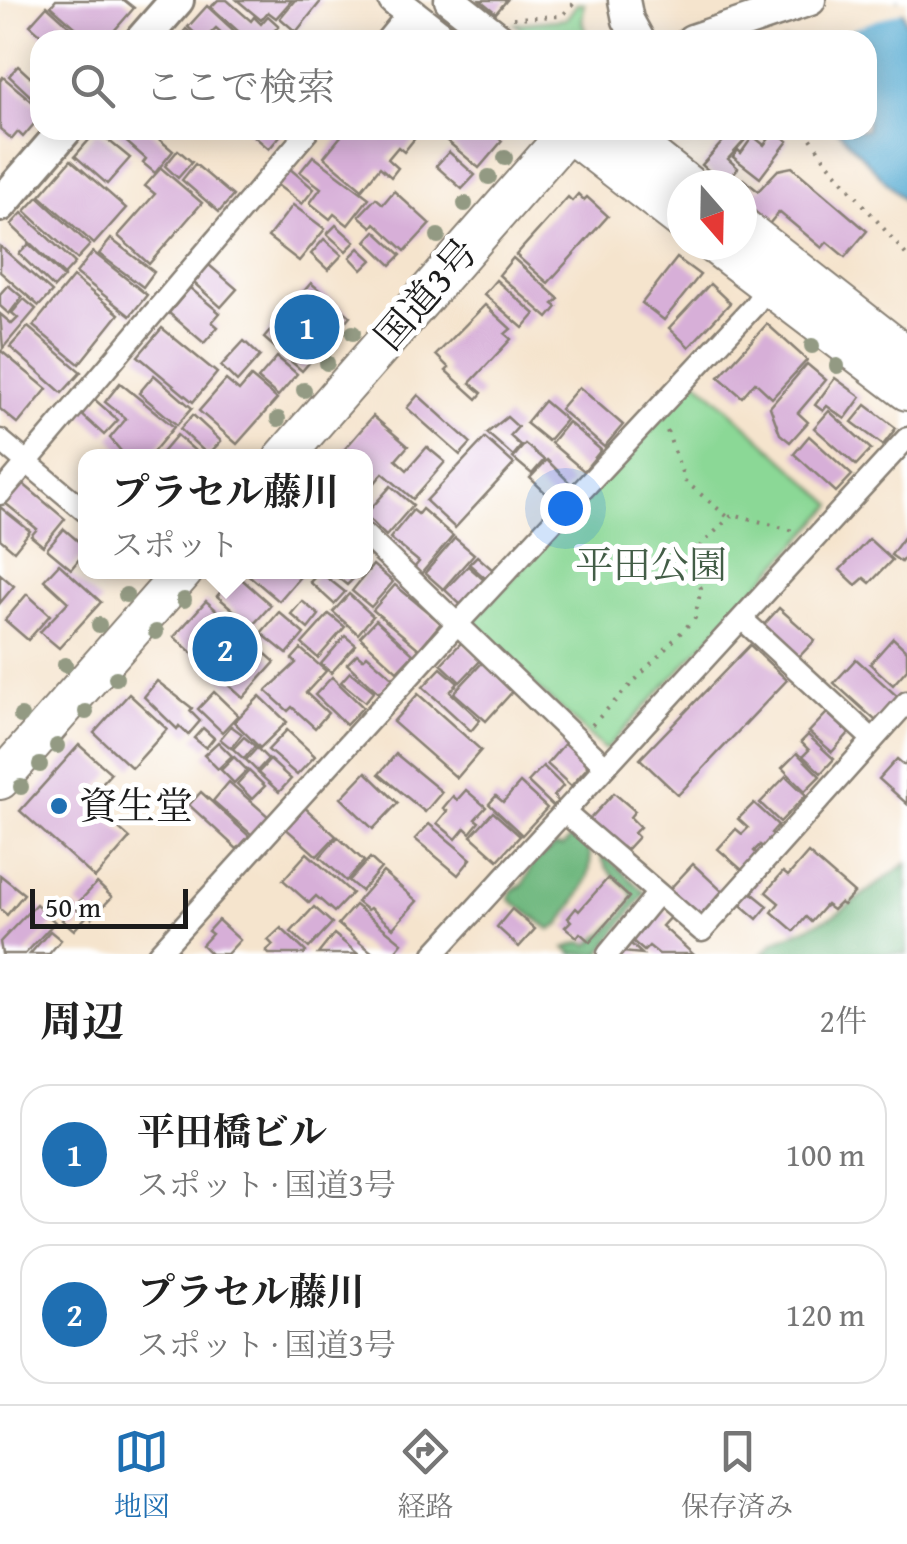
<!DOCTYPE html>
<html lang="ja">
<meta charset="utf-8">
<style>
body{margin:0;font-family:"Gentium Book Plus","Noto Serif JP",serif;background:#f6f6f6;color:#222}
.compass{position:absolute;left:667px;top:170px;width:90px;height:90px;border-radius:50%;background:#fff;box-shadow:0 5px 25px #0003;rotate:160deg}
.scale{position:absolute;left:30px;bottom:25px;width:158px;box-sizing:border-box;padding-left:10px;border:5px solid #1c1c1c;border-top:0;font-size:28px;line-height:35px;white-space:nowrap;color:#1c1c1c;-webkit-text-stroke:8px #fff;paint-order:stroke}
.you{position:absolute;left:565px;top:508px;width:35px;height:35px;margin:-25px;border:8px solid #fff;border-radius:50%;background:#1a73e8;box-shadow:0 0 0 15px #1a73e833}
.badge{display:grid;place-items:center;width:65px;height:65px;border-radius:50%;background:#1f6fb2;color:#fff;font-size:32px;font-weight:700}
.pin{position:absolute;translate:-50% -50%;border:5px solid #fff;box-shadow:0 2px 10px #0006}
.popup{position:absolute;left:78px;top:449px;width:295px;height:130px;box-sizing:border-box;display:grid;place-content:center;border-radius:20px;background:#fff;filter:drop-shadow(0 2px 8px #0005);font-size:32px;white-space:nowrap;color:#767676}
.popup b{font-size:38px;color:#222}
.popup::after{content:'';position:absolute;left:50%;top:100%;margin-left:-20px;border:20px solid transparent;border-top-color:#fff}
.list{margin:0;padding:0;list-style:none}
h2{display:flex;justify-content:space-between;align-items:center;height:130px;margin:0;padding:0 40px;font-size:42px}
h2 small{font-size:32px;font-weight:400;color:#767676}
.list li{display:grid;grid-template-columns:65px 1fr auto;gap:30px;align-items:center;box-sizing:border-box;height:140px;margin:0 20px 20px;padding:0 20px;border:2px solid #e0e0e0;border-radius:30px}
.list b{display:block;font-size:38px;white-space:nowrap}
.list p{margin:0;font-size:32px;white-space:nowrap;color:#767676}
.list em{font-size:32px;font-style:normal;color:#767676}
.icon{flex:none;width:55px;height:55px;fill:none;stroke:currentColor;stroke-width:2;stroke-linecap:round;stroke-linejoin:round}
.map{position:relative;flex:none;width:907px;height:954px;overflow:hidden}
.search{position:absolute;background:#fff;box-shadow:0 5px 25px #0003;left:30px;right:30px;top:30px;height:110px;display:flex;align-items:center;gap:25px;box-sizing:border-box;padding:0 35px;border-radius:30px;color:#767676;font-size:38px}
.sheet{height:450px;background:#fff}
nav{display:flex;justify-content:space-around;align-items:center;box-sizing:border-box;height:140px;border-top:2px solid #e0e0e0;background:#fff;font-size:28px;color:#767676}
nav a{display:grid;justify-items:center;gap:5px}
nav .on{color:#1f6fb2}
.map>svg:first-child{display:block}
</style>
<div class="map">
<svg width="907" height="954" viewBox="0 0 907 954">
<rect width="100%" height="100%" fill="#fff"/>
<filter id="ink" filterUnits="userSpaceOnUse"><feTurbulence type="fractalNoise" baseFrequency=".01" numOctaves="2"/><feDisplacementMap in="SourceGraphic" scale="20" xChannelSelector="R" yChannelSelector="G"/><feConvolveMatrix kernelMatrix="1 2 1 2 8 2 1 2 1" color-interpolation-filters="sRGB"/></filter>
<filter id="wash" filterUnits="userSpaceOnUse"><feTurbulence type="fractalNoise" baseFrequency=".0048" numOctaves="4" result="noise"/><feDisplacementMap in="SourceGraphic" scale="40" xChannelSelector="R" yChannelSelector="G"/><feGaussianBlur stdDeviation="2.25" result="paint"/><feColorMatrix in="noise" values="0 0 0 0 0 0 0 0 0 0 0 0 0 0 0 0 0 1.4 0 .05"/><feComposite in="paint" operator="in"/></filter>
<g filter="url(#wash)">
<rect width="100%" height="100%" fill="#f5e4cd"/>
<g fill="#8bd896" stroke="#547a59" stroke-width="2.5">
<polygon points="584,3 582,21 586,34 583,40 535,40 515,24 566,19 577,4"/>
<polygon points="696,379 833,505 605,750 469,625"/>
</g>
<g fill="#70b87f" stroke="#466a4e" stroke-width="2.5">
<path d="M578 829C602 858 587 886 568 912 562 921 561 925 551 930L509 899 512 890 523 885 533 863 555 846 563 847Z"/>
<path d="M599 850 645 893 600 954H573L565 948 582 942 589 945C606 933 625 915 633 896 617 872 609 881 599 850Z"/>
<polygon points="907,863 907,954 762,954 774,942 835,915"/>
</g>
<polygon fill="#55aad1" stroke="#386376" stroke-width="2.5" points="898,0 907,24 907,204 837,130 867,130 867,40 782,40"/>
<polygon fill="#f5e4cd" points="762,0 904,0 907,9 852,29 846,36 837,34 821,40 776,40"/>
<g id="blocks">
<g fill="#d7afd8">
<polygon points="56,0 124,0 134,8 106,40 90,40 51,6"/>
<polygon points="218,0 227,0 251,21 254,17 261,24 268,16 279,26 265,40 248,40 211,7"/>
<polygon points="237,0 292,0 276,18 268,12 261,20"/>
<polygon points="295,0 322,0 296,32 280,18"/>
<polygon points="480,0 507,0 496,13"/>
<polygon points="47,6 85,40 47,40 30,25"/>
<polygon points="207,6 244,40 224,40 226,37 216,28 209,35 215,40 202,40 188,27"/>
<polygon points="186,29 199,40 177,40"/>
<polygon points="18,66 40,86 40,105 9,76"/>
<polygon points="3,77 40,108 40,117 23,137 18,132 12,139 0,129 0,81"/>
<polygon points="113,130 148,130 173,151 155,173 143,163 146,159"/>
<polygon points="247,130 285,130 269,149"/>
<polygon points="346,130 416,130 419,133 404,152 398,147 388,159 398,168 391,177 380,167 362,189 324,157"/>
<polygon points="444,130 490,130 502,141 479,168 440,135"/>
<polygon points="733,130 745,140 728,159 738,168 724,184 702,165"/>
<polygon points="97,131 130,158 107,184 75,156"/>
<polygon points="775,131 788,141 760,178 733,157 738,150 741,153 753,136 764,145"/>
<polygon points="178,150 192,162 178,178 165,166"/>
<polygon points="449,152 475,175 462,189 436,166"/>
<polygon points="313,156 369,198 348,225 334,214 330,219 310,203 321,188 300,172"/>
<polygon points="71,160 126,208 94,244 40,196"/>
<polygon points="195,164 233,196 219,212 182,180"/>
<polygon points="792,167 867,231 845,257 827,242 822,248 779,212 769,224 742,200 742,185 737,185 743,179 758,191 778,170"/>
<polygon points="161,168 202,203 149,264 118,236 155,194 145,186"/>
<polygon points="289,168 314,189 302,204 276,184"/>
<polygon points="394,191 430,224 405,251 375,223 372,227 359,216 376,198 383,204"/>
<polygon points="578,194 584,200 587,197 608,216 548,283 516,255 568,197 572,201"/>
<polygon points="38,197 90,245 77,259 25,211"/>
<polygon points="293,205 325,229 299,261 268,237"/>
<polygon points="22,213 75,263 64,275 11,225"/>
<polygon points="336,225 355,242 346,251 327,234"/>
<polygon points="375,231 401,255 391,265 366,241"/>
<polygon points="111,239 154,272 143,287 99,254"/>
<polygon points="324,239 342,255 328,270 311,254"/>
<polygon points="29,244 64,277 54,288 19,254"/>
<polygon points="0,246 52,292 39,306 0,272"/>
<polygon points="359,248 372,260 362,270 350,257"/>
<polygon points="93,252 147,295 130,316 76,273"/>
<polygon points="513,258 559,299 553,304 557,307 548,318 499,275"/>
<polygon points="677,258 700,275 664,320 642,303"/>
<polygon points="209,265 237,289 221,307 194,283"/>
<polygon points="73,277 119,314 79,364 33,326"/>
<polygon points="496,280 535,314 523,328 484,294"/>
<polygon points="311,283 350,316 302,371 264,338"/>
<polygon points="710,284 730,303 689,347 669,328"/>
<polygon points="8,285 22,297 9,314 0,306 0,294"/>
<polygon points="190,288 220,313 212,322 218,327 204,343 169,313"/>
<polygon points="24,299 36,309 3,348 0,314 12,324 18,318 12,313"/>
<polygon points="485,305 511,329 505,334 511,339 470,383 482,393 477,399 446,371 449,368 436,355"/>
<polygon points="767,324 807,360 772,398 755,382 742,397 719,377"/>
<polygon points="28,327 81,372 62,393 10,347"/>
<polygon points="162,328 217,373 193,402 138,356"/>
<polygon points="244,341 260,356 237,382 221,366"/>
<polygon points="0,350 47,389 18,424 0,409"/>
<polygon points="277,357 297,374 278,396 258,379"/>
<polygon points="807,364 826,380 798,413 808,422 790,442 780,434 770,407"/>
<polygon points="154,375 192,408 177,425 139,393"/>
<polygon points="251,377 277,399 237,444 199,411 226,380 239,391"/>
<polygon points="835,378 861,397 845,419 827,406 823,411 815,405"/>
<polygon points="120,383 174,427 149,457 126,457 110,438 126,419 105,402"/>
<polygon points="579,387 623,425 604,447 560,409"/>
<polygon points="418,395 471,443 460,455 407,408"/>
<polygon points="94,399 118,420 104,435 81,414"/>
<polygon points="544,401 566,420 548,441 526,423"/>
<polygon points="866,405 896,428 883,445 852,422"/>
<polygon points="829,411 871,449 856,465 814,428"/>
<polygon points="193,415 221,441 208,455 180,429"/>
<polygon points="373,416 408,446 396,460 407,470 427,447 445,462 413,499 383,473 373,485 365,479 365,457 338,457"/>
<polygon points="507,417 518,427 510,436 521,446 513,456 487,433"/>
<polygon points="568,422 601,450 584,471 551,443"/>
<polygon points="177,435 202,457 158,457"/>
<polygon points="809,436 852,475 836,492 794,454"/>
<polygon points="485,438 514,464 455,528 426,501"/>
<polygon points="525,444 544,460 532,474 513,458"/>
<polygon points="547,460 571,484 554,501 530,478"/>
<polygon points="22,483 65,519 43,546 31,536 37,529 5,503"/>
<polygon points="391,486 413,505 386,536 365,515"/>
<polygon points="0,507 30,531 14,551 0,539"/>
<polygon points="422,509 453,536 420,575 413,569 419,562 390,538 413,510 418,514"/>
<polygon points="64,529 85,547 85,552 71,569 47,549"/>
<polygon points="907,533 907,554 901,562 891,555"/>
<polygon points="455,538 474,554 443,589 425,573"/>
<polygon points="869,539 892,560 870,583 864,578 856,585 840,570"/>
<polygon points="477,556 493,570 486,579 469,564"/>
<polygon points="59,564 101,602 59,648 40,632 68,602 44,580"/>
<polygon points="373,565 393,582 371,607 352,591"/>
<polygon points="468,566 484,580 461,605 445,590"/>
<polygon points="245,572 304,572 279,601"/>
<polygon points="320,572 345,592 334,604 310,582"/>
<polygon points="331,572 360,572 347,585"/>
<polygon points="0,574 14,586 0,603"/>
<polygon points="236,574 271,605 252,626 217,596"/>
<polygon points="395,585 441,623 419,649 373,610"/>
<polygon points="27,594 50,615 28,640 5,620"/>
<polygon points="349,594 373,616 358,634 333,612"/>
<polygon points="206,601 275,662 243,698 174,637"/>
<polygon points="302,601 319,615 308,629 291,614"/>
<polygon points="779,608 815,640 797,659 762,627"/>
<polygon points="279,612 304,634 287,654 261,633"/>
<polygon points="329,614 345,627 318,658 302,644"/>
<polygon points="376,620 413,654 397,671 360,637"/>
<polygon points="345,636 356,645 331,673 321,664"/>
<polygon points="893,638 907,651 907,669 893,685 870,664"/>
<polygon points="462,642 481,660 460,682 441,664"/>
<polygon points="750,645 787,680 678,795 640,759"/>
<polygon points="301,649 326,671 306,693 328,713 315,728 292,707 288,711 266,691 296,663 292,659"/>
<polygon points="357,654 363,659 367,655 393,678 379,693 347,664"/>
<polygon points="856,659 898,697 876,721 834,683"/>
<polygon points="483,662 514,690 486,721 454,693"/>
<polygon points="441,668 458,683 450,692 480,720 471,731 423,687"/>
<polygon points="350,672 374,691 365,702 341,682"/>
<polygon points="332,677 363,707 346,725 315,695"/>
<polygon points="157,681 192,708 190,711 200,721 188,735 179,726 177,729 144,697"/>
<polygon points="214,692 238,715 222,732 198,709"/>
<polygon points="129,694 167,729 132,768 94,733"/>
<polygon points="418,694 481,750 457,778 393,722"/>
<polygon points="260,696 287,722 260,748 234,722"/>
<polygon points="827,713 849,733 832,752 809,732"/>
<polygon points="231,726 242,734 231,748 220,739"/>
<polygon points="203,728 214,738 206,748 194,738"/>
<polygon points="287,730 315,756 297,775 268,750"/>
<polygon points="808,735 834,759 821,773 803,756 809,750 801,742"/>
<polygon points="244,737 255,746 244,759 233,749"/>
<polygon points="218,742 232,756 218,769 204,755"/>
<polygon points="566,742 586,760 587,768 571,786 547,764"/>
<polygon points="79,745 111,773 87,800 130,838 95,878 20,811"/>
<polygon points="257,748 268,759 257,771 246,760"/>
<polygon points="797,753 820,776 805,791 782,768"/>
<polygon points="396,754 442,792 425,812 379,774"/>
<polygon points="234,757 247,770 234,783 221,770"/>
<polygon points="897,759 904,765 907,762 907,804 879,779"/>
<polygon points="270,760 291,779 279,792 258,773"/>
<polygon points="543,766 563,786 554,796 558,801 553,806 528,782"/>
<polygon points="249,771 265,786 252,799 237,784"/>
<polygon points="366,772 398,803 373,829 341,798"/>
<polygon points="786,776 806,795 780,822 760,803"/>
<polygon points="229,782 269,817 252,835 213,801"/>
<polygon points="520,783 547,808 522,835 489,804 496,796 503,802"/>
<polygon points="466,790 486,807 475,819 479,822 470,833 465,828 456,839 437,823 447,811 443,808 453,796 457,800"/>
<polygon points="201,792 249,836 237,849 189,805"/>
<polygon points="614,793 635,811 630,817 640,827 634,833 638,837 626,850 622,847 620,849 588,821"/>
<polygon points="754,803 778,825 771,833 775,836 764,848 760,845 754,851 757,854 742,870 718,849 736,829 742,834 748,828 738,819"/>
<polygon points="302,805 336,836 317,856 283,826"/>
<polygon points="493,812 520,836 498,860 471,836"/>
<polygon points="429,824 471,859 458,875 415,839"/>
<polygon points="338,837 364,861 346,881 320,857"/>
<polygon points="307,853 352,893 334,912 316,896 309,903 283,880"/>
<polygon points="808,853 854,893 843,905 840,903 833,910 826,905 811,922 806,917 794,931 772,912 779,903 766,892 783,872 788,876"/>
<polygon points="370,858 381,868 361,891 349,881"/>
<polygon points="693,864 722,891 697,919 668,891"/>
<polygon points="383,872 417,901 393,928 370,908 367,910 357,902"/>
<polygon points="0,875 24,894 7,915 0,909"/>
<polygon points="755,877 761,882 752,893 768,906 757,919 735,900"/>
<polygon points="608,878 629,897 590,942 580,933 577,937 565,927 571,921 568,918 576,908 579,911"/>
<polygon points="97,883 112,897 92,918 77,904"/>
<polygon points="36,904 55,922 25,954 2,954 0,942"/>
<polygon points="355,905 402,943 393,954 374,954 338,924"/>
<polygon points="658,905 671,916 662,926 693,954 659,954 649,946 644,951 629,938"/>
<polygon points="74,907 86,917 74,930 62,920"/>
<polygon points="314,907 332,923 309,948 291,932"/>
<polygon points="512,909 535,929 519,947 497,927"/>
<polygon points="218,920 240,940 227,954 211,954 202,945 212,934 208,931"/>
<polygon points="281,928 306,952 304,954 269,954 266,951 273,945 268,940"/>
<polygon points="50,931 61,940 49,954 30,954"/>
<polygon points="334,934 358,954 318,954"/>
<polygon points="630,943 642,954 622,952"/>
</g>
</g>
</g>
<g filter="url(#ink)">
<use href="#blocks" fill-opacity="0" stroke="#888074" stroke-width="2.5"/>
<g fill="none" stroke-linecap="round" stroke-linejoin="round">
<g stroke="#888074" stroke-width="25">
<g id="street">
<polyline points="386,40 409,12"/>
<polyline points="0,440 85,511"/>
<polyline points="0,494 309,130"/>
<polyline points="365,535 605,766"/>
<polyline points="742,619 872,739"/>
<polyline points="564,812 702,931 907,702"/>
<polyline points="158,954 448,634 753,307 768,286"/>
<polyline points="434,954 907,438"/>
<polyline points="608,954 657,894"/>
</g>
</g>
<g stroke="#888074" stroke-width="35">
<g id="secondary">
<polyline points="394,0 445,40"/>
<polyline points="450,0 501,40"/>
<polyline points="624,0 628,20 639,40"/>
<polyline points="692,40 810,0"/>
</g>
</g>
<g stroke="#888074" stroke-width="38">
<g id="primary">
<polyline points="142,40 177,0"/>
<polyline points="0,205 65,130"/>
</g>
</g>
<g stroke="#888074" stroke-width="42">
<g id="highway">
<polyline points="619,130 688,185"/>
<polyline points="568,132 682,220"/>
<polyline points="742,227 907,356"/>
<polyline points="715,245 907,391"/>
<polyline points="284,457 570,130"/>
<polyline points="0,780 183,572"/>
</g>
</g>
<g stroke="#888074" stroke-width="4" stroke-dasharray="2.5 8" stroke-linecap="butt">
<polyline points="513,18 562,16 577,0"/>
<polyline points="690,130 694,150"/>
<polyline points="805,130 827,162 907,256"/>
<polyline points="667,431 685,481 729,518"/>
<polyline points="592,725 695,618 701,588 685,561 729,518 733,514 794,531"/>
</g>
<use href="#street" stroke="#fff" stroke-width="20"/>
<use href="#secondary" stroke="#fff" stroke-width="30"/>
<use href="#primary" stroke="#fff" stroke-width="32"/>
<use href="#highway" stroke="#fff" stroke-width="38"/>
</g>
<g fill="#939a83">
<circle cx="505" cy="158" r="8"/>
<circle cx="489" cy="177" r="8"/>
<circle cx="465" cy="204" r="8"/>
<circle cx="438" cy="236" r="8"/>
<circle cx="353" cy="333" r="8"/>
<circle cx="812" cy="346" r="8"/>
<circle cx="327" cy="363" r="8"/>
<circle cx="837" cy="366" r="8"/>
<circle cx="304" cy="390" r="8"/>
<circle cx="278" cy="419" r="8"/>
<circle cx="126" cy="595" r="8"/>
<circle cx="184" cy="600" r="8"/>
<circle cx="99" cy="625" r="8"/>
<circle cx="156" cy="632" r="8"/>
<circle cx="65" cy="665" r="8"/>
<circle cx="116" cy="678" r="8"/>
<circle cx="86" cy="712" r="8"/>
<circle cx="21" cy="716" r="8"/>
<circle cx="57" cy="746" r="8"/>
<circle cx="40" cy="765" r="8"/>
<circle cx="21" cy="787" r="8"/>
</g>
</g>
<circle fill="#1f6fb2" stroke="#fff" stroke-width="4" cx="59" cy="806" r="10"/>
<g text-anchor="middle" stroke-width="10" stroke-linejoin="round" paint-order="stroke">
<g font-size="38" fill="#1c1c1c" stroke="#fff">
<text transform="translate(426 294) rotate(-49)" y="13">国道3号</text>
</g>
<g font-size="38" fill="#435e47" stroke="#fff">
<text x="651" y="578">平田公園</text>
</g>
<g font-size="38" fill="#1c1c1c" stroke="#fff" text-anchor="start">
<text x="79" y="819">資生堂</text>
</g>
</g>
</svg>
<svg class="compass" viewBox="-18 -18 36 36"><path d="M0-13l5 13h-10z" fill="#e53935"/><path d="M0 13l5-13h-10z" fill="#767676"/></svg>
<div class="scale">50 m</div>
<div class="you"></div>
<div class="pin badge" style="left:307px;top:327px">1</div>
<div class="pin badge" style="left:225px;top:649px">2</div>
<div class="popup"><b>プラセル藤川</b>スポット</div>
<div class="search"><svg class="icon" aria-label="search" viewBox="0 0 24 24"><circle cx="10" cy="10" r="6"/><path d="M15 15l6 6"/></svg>ここで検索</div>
</div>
<section class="sheet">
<h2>周辺<small>2件</small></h2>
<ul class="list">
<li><span class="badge">1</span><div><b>平田橋ビル</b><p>スポット · 国道3号</p></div><em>100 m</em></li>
<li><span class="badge">2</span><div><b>プラセル藤川</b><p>スポット · 国道3号</p></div><em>120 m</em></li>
</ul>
</section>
<nav>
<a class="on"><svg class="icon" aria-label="map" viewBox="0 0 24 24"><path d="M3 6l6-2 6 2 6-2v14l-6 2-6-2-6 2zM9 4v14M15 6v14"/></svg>地図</a>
<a><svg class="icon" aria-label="directions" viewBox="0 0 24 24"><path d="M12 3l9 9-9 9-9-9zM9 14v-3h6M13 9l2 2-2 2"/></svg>経路</a>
<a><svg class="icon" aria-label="saved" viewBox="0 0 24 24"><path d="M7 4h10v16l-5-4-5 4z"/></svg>保存済み</a>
</nav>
